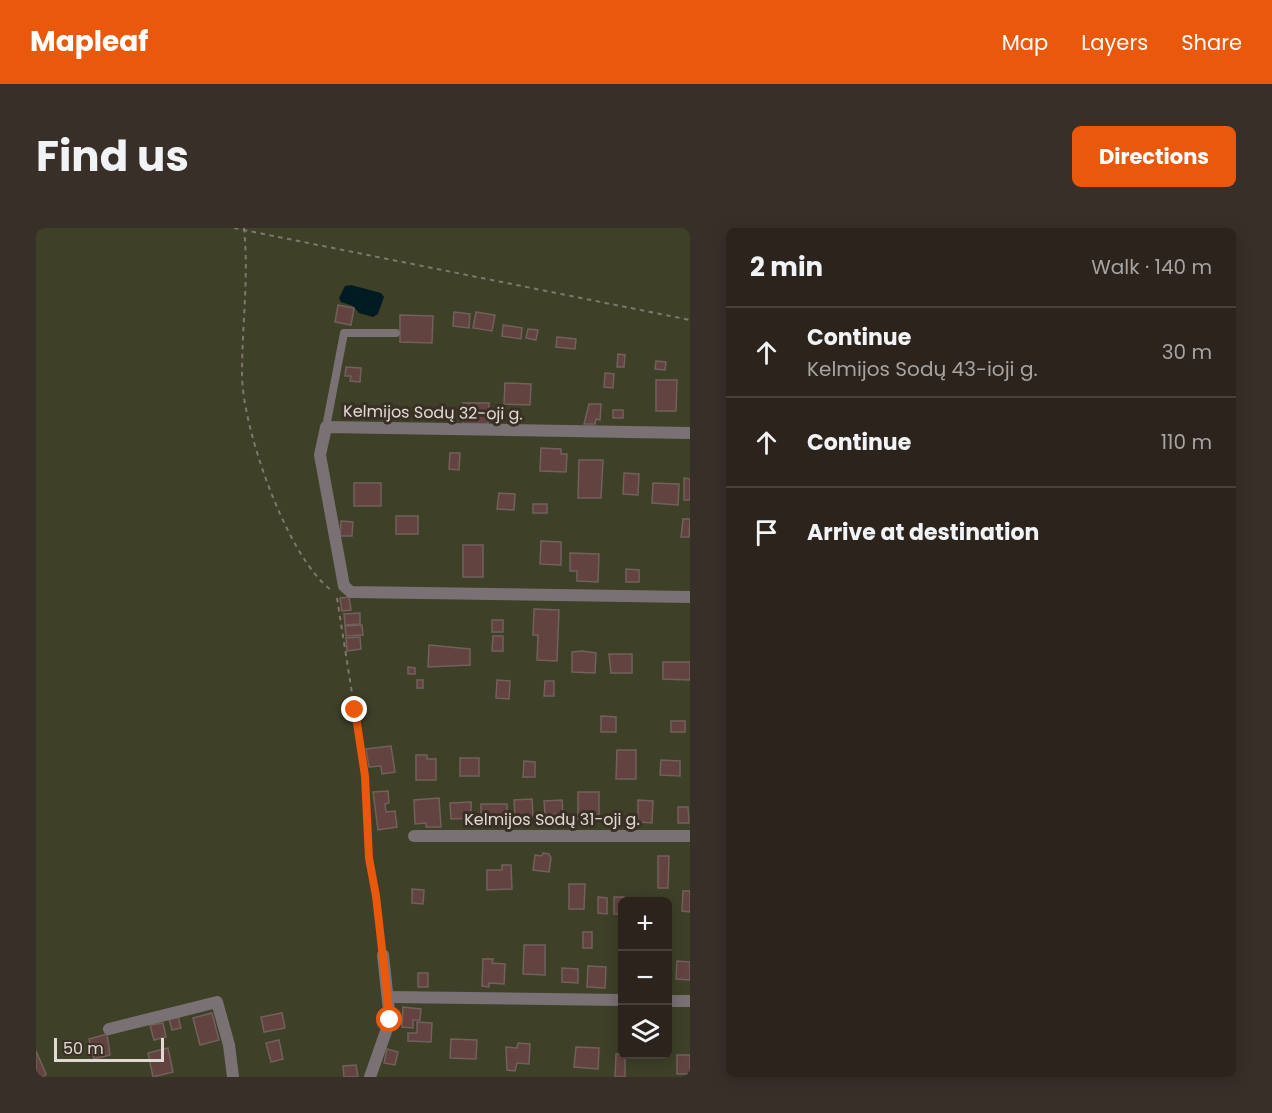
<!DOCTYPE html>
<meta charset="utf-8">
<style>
body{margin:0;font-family:Poppins,sans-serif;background:#382f29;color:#f1f3f6}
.controls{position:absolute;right:18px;bottom:18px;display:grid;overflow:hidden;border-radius:9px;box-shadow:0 3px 15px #0003}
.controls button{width:54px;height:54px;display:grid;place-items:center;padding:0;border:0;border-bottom:2px solid #48403b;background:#2c231c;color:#f1f3f6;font:30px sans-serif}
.scale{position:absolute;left:18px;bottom:15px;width:110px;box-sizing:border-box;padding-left:6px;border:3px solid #e1dad4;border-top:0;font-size:16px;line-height:21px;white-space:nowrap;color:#e1dad4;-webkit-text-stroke:4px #3a2f25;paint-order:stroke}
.stop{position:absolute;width:18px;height:18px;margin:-14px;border:4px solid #ea580c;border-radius:50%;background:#fff}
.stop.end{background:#ea580c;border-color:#fff;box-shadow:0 2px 6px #0008}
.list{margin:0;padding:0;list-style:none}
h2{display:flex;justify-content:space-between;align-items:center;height:78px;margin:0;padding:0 24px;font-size:26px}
h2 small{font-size:20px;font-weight:400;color:#a6a4a3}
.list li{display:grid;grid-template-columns:39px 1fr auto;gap:18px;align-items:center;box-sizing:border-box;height:90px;padding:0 24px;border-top:2px solid #48403b}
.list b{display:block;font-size:22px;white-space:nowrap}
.list p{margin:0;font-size:20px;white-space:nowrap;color:#a6a4a3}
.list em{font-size:20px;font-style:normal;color:#a6a4a3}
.icon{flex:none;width:33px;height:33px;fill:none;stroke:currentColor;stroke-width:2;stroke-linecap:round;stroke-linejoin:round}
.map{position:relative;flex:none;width:654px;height:849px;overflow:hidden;border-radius:9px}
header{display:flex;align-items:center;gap:36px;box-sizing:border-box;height:84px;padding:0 30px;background:#ea580c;color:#fff}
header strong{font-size:28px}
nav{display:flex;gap:33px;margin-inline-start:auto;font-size:21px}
.intro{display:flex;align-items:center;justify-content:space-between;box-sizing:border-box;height:144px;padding:0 36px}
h1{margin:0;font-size:42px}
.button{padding:15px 27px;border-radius:9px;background:#ea580c;color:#fff;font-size:21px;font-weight:700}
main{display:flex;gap:36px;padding:0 36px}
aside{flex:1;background:#2c231c;border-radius:9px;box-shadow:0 3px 15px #0003}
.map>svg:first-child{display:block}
</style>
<header>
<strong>Mapleaf</strong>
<nav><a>Map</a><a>Layers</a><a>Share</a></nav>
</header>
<div class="intro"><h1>Find us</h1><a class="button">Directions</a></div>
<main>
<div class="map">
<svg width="654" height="849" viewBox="0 0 654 849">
<rect width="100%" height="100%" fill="#3a2f25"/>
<path fill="#3f4028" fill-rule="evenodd" d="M0 0H654V849H0ZM586 674H632V826H586Z"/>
<polygon fill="#011b22" points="315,57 345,65 348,69 342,86 337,89 323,85 317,78 305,74 303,70 309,58"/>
<g fill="#62433f" stroke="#72605d" stroke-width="1.5">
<polygon points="302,77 318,80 315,97 299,94"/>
<polygon points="418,84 434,86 433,100 417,98"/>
<polygon points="440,84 459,87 456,103 437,100"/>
<polygon points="364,87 397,88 396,115 364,114"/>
<polygon points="467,97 486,100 485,111 466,108"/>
<polygon points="492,101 502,102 500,112 490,110"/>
<polygon points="521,109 540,111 539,121 520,119"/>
<polygon points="582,126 589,127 588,139 581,139"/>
<polygon points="620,133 630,134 629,142 619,141"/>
<polygon points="310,139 325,140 324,154 314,153 315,148 309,148"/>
<polygon points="569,145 578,146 577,160 568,159"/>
<polygon points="620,152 641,152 640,183 620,183"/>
<polygon points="469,155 495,156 494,177 468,176"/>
<polygon points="427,175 453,175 452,196 427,196"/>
<polygon points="553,176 565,176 564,192 560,191 559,196 548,196"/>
<rect x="577" y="182" width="10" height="8"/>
<polygon points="505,220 525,221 525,226 531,226 530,244 504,243"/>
<polygon points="414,225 424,225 423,242 413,241"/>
<polygon points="543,232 567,232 565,270 542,270"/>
<polygon points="588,245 603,246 602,267 587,266"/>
<polygon points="648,250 654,251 654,272 648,272"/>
<rect x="318" y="255" width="27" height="23"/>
<polygon points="617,255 643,256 642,277 616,275"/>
<polygon points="463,265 479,266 478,282 461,281"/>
<rect x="497" y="276" width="14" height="9"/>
<rect x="360" y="288" width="22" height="18"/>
<polygon points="647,291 654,291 653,309 645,309"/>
<polygon points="305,293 317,294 316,308 304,308"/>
<polygon points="505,313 525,314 525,337 504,336"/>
<rect x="427" y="317" width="20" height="32"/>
<polygon points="534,325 563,326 562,354 541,353 541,343 534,343"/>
<polygon points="590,341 603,342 603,354 590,354"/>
<polygon points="313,369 315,382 306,383 304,370"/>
<polygon points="498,381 523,382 521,433 501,432 502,407 497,407"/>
<polygon points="324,385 324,396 309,397 308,386"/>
<rect x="456" y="392" width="11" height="12"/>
<polygon points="326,397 327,407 310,408 309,398"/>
<polygon points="457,408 467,408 467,423 456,423"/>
<polygon points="324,409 325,421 311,423 310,410"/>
<polygon points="393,417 434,421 434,437 392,439"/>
<polygon points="546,423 560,425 559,445 536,444 536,424"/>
<polygon points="573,426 596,426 596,445 575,445"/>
<polygon points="627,434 654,434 654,452 627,451"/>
<polygon points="372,439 379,440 379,446 372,446"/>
<rect x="381" y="452" width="6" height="8"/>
<polygon points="461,452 474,453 473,471 460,470"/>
<polygon points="509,453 518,453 518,468 508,468"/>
<polygon points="565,488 580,489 580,504 565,504"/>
<rect x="635" y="493" width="14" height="11"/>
<polygon points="355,518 359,544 346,546 345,538 333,539 330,521"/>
<polygon points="581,522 600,522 600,551 580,551"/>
<polygon points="380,527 391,527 391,531 400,531 400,552 380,552"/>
<rect x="424" y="530" width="19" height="18"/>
<polygon points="625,532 644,533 644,548 624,547"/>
<polygon points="488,533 499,534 499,549 487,549"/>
<polygon points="352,563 353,575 349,576 350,584 359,583 361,599 342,602 337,564"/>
<rect x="542" y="564" width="21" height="29"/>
<polygon points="403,570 405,599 390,599 390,595 379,596 378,572"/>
<polygon points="496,571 497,588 479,589 478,572"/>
<polygon points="526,572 527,586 509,586 508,573"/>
<polygon points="602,572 617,573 616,595 602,594"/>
<polygon points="435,574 435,590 415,591 414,575"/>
<rect x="445" y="576" width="26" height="20"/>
<polygon points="642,579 652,579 653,595 642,595"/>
<polygon points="507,625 513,626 515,630 513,644 497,642 499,627 506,628"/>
<polygon points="622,628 633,628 632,660 622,660"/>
<polygon points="466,637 475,637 476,661 451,662 451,642 466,642"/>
<polygon points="533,656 549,656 548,681 533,681"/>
<polygon points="376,661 388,662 387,676 376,675"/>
<polygon points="647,663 654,663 654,684 646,683"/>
<polygon points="562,669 571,670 571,686 562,685"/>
<polygon points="578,669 588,669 586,686 578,686"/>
<rect x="547" y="704" width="9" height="16"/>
<polygon points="488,717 509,717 509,747 487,746"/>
<polygon points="447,731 457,731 456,735 469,736 468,756 453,755 453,759 446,758"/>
<polygon points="641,733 654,734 654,752 640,751"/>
<polygon points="552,738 570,739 569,760 551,759"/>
<polygon points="526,740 542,741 542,755 526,754"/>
<rect x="382" y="745" width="10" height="14"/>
<polygon points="367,779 385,781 384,792 377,792 377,800 366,799"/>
<polygon points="176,785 183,812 164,817 157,790"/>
<polygon points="246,785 249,800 228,804 225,789"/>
<polygon points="142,788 145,800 136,802 133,791"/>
<polygon points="381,794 396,795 395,814 372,813 372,805 381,805"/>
<polygon points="127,795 130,809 118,812 114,797"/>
<polygon points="71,806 74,827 58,831 53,811"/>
<polygon points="415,811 441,812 440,831 414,830"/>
<polygon points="243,812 247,831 235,834 230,815"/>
<polygon points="482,815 494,816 493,836 481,835 479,843 471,842 470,819 481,820"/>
<polygon points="540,819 563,820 562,841 538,839"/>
<polygon points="132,820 137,844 117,849 112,825"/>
<polygon points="351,821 362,824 359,837 348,835"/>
<polygon points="0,823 10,846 7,849 0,849"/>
<polygon points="580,826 589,826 589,849 579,849"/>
<rect x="641" y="827" width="13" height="19"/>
<polygon points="320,837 322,849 308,849 307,838"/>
</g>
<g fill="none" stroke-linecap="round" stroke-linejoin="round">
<g stroke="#80766e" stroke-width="2" stroke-dasharray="4.5 4.5" stroke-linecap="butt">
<polyline points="198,0 654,92"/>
<path d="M208 0C213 49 206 97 206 146 206 200 251 329 295 362"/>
<polyline points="301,370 329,548 333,630 346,715"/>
</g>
<polyline stroke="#797174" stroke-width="8" points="290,199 308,105 360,105"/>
<g stroke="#797174" stroke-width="12">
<polyline points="654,205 290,199 284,227 308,358 315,364 654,369"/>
<polyline points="378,608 654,608"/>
<polyline points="352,769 586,772"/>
<polyline points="632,773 654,773"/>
<polyline points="73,801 181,774 193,817 197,849"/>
<polyline points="334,849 354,792 347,727"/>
</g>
</g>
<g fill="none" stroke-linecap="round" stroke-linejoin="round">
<polyline stroke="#ea580c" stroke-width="8" points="319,482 329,548 333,630 340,668 354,792"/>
</g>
<g text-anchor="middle" stroke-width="6" stroke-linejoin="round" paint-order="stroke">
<g font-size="16" fill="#e1dad4" stroke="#3a2f25">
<text transform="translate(397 184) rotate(1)" y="6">Kelmijos Sodų 32-oji g.</text>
<text x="516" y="597">Kelmijos Sodų 31-oji g.</text>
</g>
</g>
</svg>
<div class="controls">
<button>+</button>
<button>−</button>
<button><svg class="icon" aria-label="layers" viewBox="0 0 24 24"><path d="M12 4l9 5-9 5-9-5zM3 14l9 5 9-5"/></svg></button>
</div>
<div class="scale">50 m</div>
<div class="stop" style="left:354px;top:792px"></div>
<div class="stop end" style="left:319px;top:482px"></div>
</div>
<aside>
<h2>2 min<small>Walk · 140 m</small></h2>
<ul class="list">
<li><svg class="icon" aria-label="ahead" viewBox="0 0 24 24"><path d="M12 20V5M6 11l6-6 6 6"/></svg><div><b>Continue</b><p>Kelmijos Sodų 43-ioji g.</p></div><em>30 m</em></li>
<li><svg class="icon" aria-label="ahead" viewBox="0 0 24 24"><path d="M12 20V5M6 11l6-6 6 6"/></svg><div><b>Continue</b></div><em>110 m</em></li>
<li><svg class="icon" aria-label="arrive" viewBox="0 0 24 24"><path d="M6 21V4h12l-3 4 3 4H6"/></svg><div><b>Arrive at destination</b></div></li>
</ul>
</aside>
</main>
